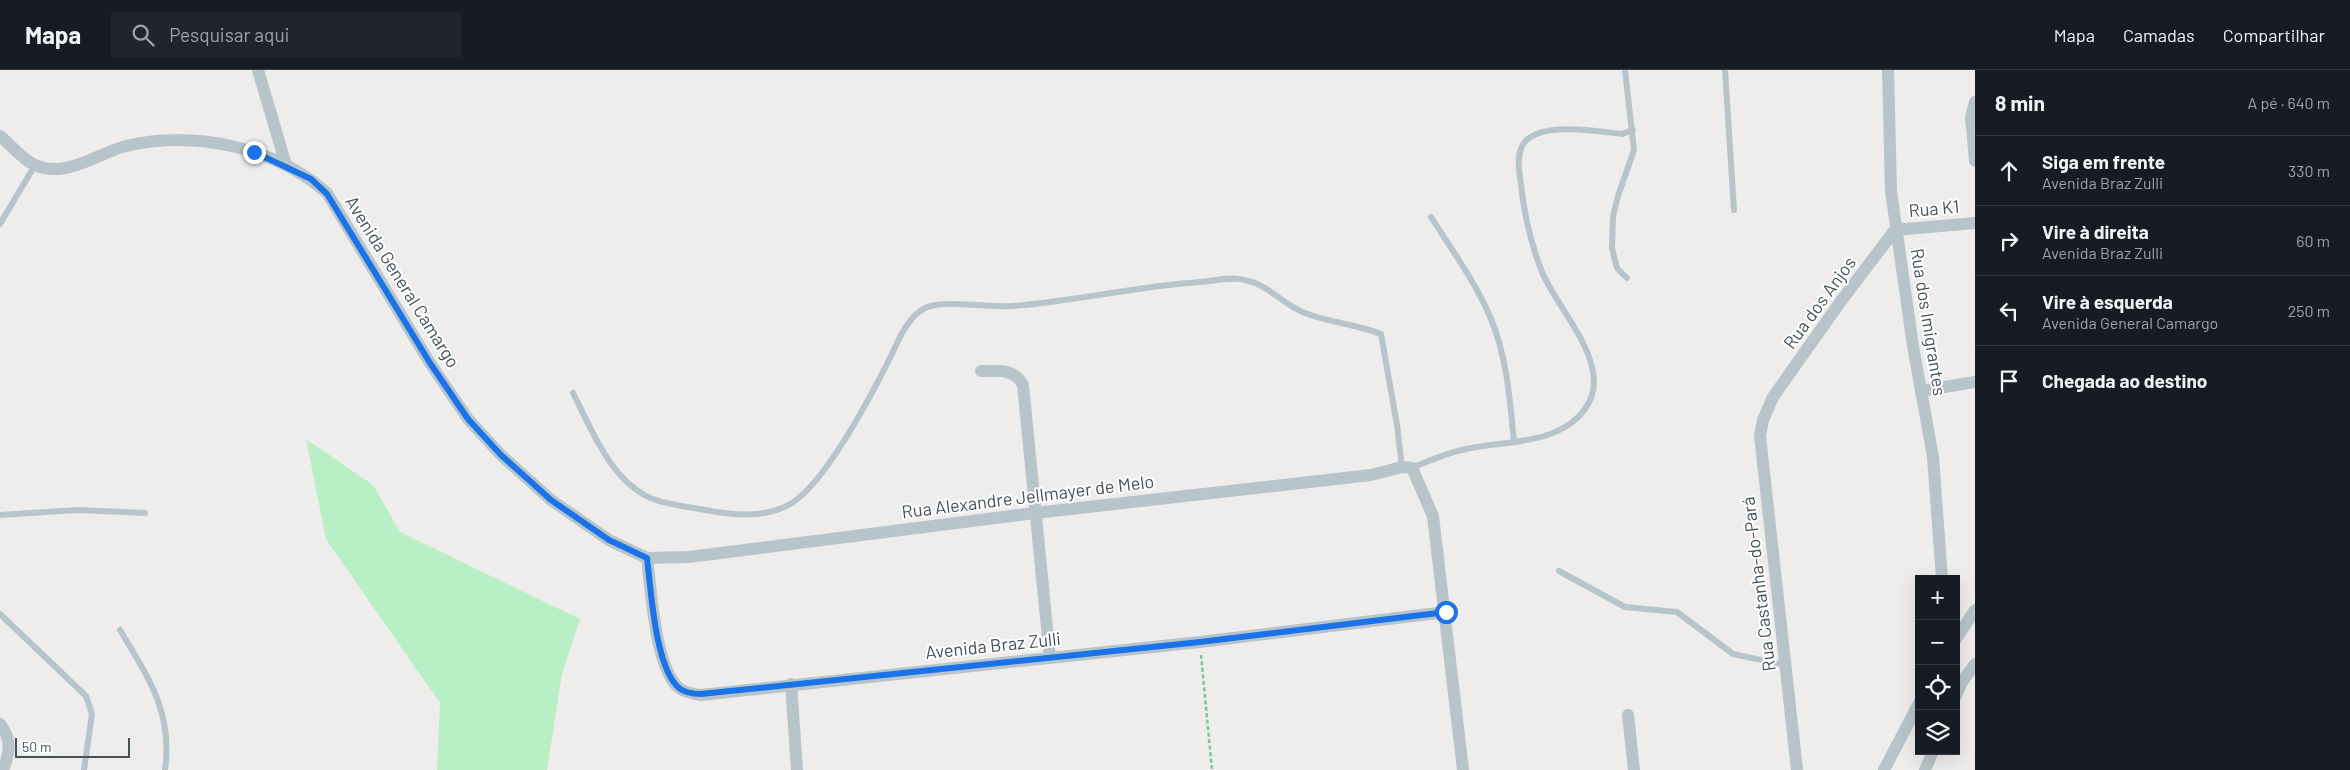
<!DOCTYPE html>
<html lang="pt">
<meta charset="utf-8">
<style>
body{margin:0;font-family:Barlow,sans-serif;background:#20242c;color:#f1f3f6}
.controls{position:absolute;right:15px;bottom:15px;display:grid;overflow:hidden;border-radius:0px;box-shadow:0 5px 20px #0002}
.controls button{width:45px;height:45px;display:grid;place-items:center;padding:0;border:0;border-bottom:1px solid #363941;background:#171b24;color:#f1f3f6;font:25px sans-serif}
.scale{position:absolute;left:15px;bottom:12px;width:115px;box-sizing:border-box;padding-left:5px;border:2px solid #44535a;border-top:0;font-size:14px;line-height:18px;white-space:nowrap;color:#44535a;-webkit-text-stroke:4px #fff;paint-order:stroke}
.stop{position:absolute;width:15px;height:15px;margin:-11px;border:4px solid #1a73e8;border-radius:50%;background:#fff}
.stop.end{background:#1a73e8;border-color:#fff;box-shadow:0 1px 5px #0008}
.list{margin:0;padding:0;list-style:none}
h2{display:flex;justify-content:space-between;align-items:center;height:65px;margin:0;padding:0 20px;font-size:21px}
h2 small{font-size:16px;font-weight:400;color:#9ea1a6}
.list li{display:grid;grid-template-columns:32px 1fr auto;gap:15px;align-items:center;box-sizing:border-box;height:70px;padding:0 20px;border-top:1px solid #363941}
.list b{display:block;font-size:19px;white-space:nowrap}
.list p{margin:0;font-size:16px;white-space:nowrap;color:#9ea1a6}
.list em{font-size:16px;font-style:normal;color:#9ea1a6}
.icon{flex:none;width:28px;height:28px;fill:none;stroke:currentColor;stroke-width:2;stroke-linecap:round;stroke-linejoin:round}
.map{position:relative;flex:none;width:1975px;height:700px;overflow:hidden}
header{display:flex;align-items:center;gap:30px;box-sizing:border-box;height:70px;padding:0 25px;background:#171b24;border-bottom:1px solid #363941}
header strong{font-size:24px}
nav{display:flex;gap:28px;margin-inline-start:auto;font-size:18px}
.search{width:350px;height:45px;background:#20242c;display:flex;align-items:center;gap:12px;box-sizing:border-box;padding:0 18px;border-radius:0px;color:#9ea1a6;font-size:19px}
main{display:flex}
aside{flex:1;background:#171b24}
.map>svg:first-child{display:block}
</style>
<header>
<strong>Mapa</strong>
<div class="search"><svg class="icon" aria-label="search" viewBox="0 0 24 24"><circle cx="10" cy="10" r="6"/><path d="M15 15l6 6"/></svg>Pesquisar aqui</div>
<nav><a>Mapa</a><a>Camadas</a><a>Compartilhar</a></nav>
</header>
<main>
<div class="map">
<svg width="1975" height="700" viewBox="0 0 1975 700">
<rect width="100%" height="100%" fill="#efecec"/>
<polygon fill="#b8efc4" points="306,369 373,415 400,462 580,549 562,604 547,700 437,700 440,633 326,469"/>
<g fill="none" stroke-linecap="round" stroke-linejoin="round">
<polyline stroke="#70cd90" stroke-width="2.5" stroke-dasharray="4 2.5" stroke-linecap="butt" points="1201,585 1212,700"/>
<g stroke="#b7c4ca" stroke-width="6">
<polyline points="1625,0 1634,80 1618,126 1613,146 1612,178 1617,198 1627,208"/>
<polyline points="1725,0 1734,140"/>
<path d="M1431 147C1452 180 1476 213 1491 249 1507 287 1510 331 1514 372"/>
<polyline points="0,154 35,95"/>
<path d="M573 323C592 360 612 415 656 430 671 435 688 437 705 440 732 445 766 449 792 433 826 411 870 328 889 290 898 272 906 248 925 238 942 229 991 238 1013 236 1076 231 1138 216 1200 212 1214 211 1232 206 1245 210 1269 215 1282 234 1305 243 1330 253 1356 254 1381 264L1397 355 1402 397"/>
<path d="M1412 398C1430 390 1447 383 1466 379 1505 370 1558 376 1585 339 1616 297 1558 241 1542 202 1531 174 1524 144 1521 114 1519 102 1516 84 1524 73 1540 51 1598 61 1622 64L1633 60"/>
<polyline points="0,445 78,440 145,443"/>
<polyline points="1559,501 1625,537 1677,542 1733,584 1785,595"/>
<polyline points="0,544 86,626 92,644 84,700"/>
<path d="M120 560C148 607 173 642 165 700"/>
</g>
<g stroke="#b7c4ca" stroke-width="12">
<polyline points="258,0 286,95"/>
<polyline points="1888,0 1891,121 1913,276 1933,387 1942,509"/>
<polyline points="1975,32 1971,47 1975,91"/>
<path d="M0 66C11 75 23 90 35 95 66 109 98 83 126 76 194 60 275 77 327 123L430 293 468 349 501 385 551 430 609 470 647 488 689 487 1035 443 1371 405 1402 397 1412 398 1433 446 1463 700"/>
<path d="M981 301C998 301 1014 298 1023 315L1050 588"/>
<polyline points="1921,321 1975,312"/>
<path d="M647 488C651 519 655 598 679 618 685 623 694 624 701 625L1200 572 1446 542"/>
<polyline points="1956,569 1975,540"/>
<polyline points="791,614 797,700"/>
<polyline points="1956,626 1962,612 1975,594"/>
<polyline points="1628,645 1634,700"/>
<path d="M0 654C12 669 10 683 3 700"/>
<polyline points="1797,700 1760,366 1763,350 1773,327 1841,231 1895,160 1975,153"/>
<polyline points="1884,700 1919,633"/>
<polyline points="1925,700 1933,681"/>
</g>
</g>
<g fill="none" stroke-linecap="round" stroke-linejoin="round">
<path stroke="#1a73e8" stroke-width="6" d="M254 82 311 109 327 124 430 293 468 349 501 385 551 430 609 470 647 488C651 519 655 598 679 618 685 623 694 624 701 624L1200 572 1446 542"/>
</g>
<g text-anchor="middle" stroke-width="4" stroke-linejoin="round" paint-order="stroke">
<g font-size="18" fill="#44535a" stroke="#fff">
<text transform="translate(1934 139) rotate(-5)" y="6">Rua K1</text>
<text transform="translate(402 212) rotate(58)" y="6">Avenida General Camargo</text>
<text transform="translate(1820 233) rotate(-54)" y="6">Rua dos Anjos</text>
<text transform="translate(1928 252) rotate(81)" y="6">Rua dos Imigrantes</text>
<text transform="translate(1028 427) rotate(-7)" y="6">Rua Alexandre Jellmayer de Melo</text>
<text transform="translate(1759 514) rotate(-97)" y="6">Rua Castanha-do-Pará</text>
<text transform="translate(993 576) rotate(-6)" y="6">Avenida Braz Zulli</text>
</g>
</g>
</svg>
<div class="controls">
<button>+</button>
<button>−</button>
<button><svg class="icon" aria-label="locate" viewBox="0 0 24 24"><circle cx="12" cy="12" r="6"/><path d="M12 2v4M12 18v4M2 12h4M18 12h4"/></svg></button>
<button><svg class="icon" aria-label="layers" viewBox="0 0 24 24"><path d="M12 4l9 5-9 5-9-5zM3 14l9 5 9-5"/></svg></button>
</div>
<div class="scale">50 m</div>
<div class="stop" style="left:1446px;top:542px"></div>
<div class="stop end" style="left:254px;top:82px"></div>
</div>
<aside>
<h2>8 min<small>A pé · 640 m</small></h2>
<ul class="list">
<li><svg class="icon" aria-label="ahead" viewBox="0 0 24 24"><path d="M12 20V5M6 11l6-6 6 6"/></svg><div><b>Siga em frente</b><p>Avenida Braz Zulli</p></div><em>330 m</em></li>
<li><svg class="icon" aria-label="right" viewBox="0 0 24 24"><path d="M7 20v-9h11M14 6l5 5-5 5"/></svg><div><b>Vire à direita</b><p>Avenida Braz Zulli</p></div><em>60 m</em></li>
<li><svg class="icon" aria-label="left" viewBox="0 0 24 24"><path d="M17 20v-9H6M10 6l-5 5 5 5"/></svg><div><b>Vire à esquerda</b><p>Avenida General Camargo</p></div><em>250 m</em></li>
<li><svg class="icon" aria-label="arrive" viewBox="0 0 24 24"><path d="M6 21V4h12l-3 4 3 4H6"/></svg><div><b>Chegada ao destino</b></div></li>
</ul>
</aside>
</main>
